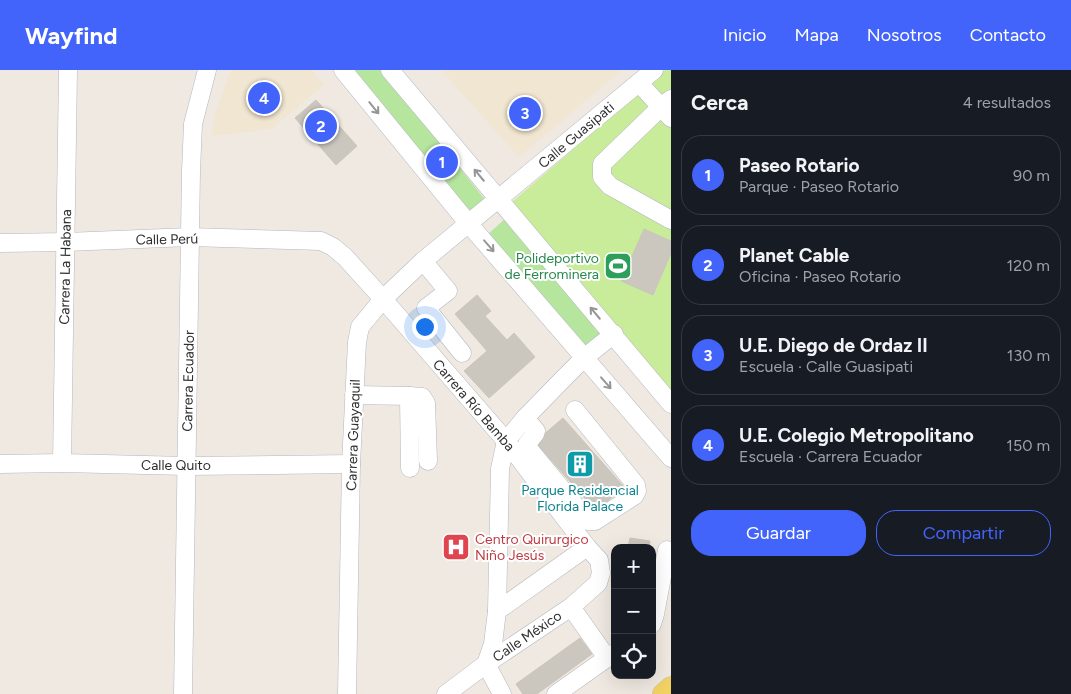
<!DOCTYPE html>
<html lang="es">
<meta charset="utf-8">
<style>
body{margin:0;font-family:Figtree,sans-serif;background:#242831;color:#f1f3f6}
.controls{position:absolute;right:15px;bottom:15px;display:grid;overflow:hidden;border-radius:10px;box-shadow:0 5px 20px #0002}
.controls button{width:45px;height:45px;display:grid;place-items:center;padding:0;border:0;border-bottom:1px solid #363941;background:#171b24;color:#f1f3f6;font:25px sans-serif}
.you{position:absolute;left:424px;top:256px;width:18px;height:18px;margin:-12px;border:4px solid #fff;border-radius:50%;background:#1a73e8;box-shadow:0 0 0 8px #1a73e833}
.badge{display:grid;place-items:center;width:32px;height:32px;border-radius:50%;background:#4264fb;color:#fff;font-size:16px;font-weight:700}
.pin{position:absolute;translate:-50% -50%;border:2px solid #fff;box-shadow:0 1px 5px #0006}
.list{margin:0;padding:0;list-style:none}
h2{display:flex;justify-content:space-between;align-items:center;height:65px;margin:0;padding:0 20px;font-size:21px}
h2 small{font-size:16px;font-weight:400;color:#9ea1a6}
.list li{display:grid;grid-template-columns:32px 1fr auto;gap:15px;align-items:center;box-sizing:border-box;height:80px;margin:0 10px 10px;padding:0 10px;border:1px solid #363941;border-radius:20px}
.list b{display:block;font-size:19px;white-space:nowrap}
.list p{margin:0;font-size:16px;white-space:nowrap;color:#9ea1a6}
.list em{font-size:16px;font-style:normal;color:#9ea1a6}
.actions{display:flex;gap:10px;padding:15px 20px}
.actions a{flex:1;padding:11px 0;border:1px solid #4264fb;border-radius:20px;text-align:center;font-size:18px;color:#4264fb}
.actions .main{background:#4264fb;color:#fff}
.icon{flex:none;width:28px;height:28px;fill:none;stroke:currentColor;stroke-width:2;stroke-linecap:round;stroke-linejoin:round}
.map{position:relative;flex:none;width:671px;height:624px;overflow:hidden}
header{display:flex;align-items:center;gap:30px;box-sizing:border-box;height:70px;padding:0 25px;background:#4264fb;color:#fff}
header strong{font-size:24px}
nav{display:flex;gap:28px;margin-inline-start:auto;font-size:18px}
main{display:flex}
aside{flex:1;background:#171b24}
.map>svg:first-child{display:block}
</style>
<header>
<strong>Wayfind</strong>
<nav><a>Inicio</a><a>Mapa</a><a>Nosotros</a><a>Contacto</a></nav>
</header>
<main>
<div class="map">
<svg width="671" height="624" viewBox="0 0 671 624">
<rect width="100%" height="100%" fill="#efe9e1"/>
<g fill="#f0e6d1">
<polygon points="231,0 312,0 324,15 271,59 212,66 216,42 227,10"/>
<polygon points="441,0 622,0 519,87"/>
</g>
<g fill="#b6e59e">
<polygon points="353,0 380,0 424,53 486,131 472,145"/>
<polygon points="506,148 602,264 584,279 487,165"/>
</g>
<polygon fill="#c9ec9a" points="665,0 671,0 671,321 512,132"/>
<g fill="#cbc7bf" stroke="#cbc5ba">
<polygon points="316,30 357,76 336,95 295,48"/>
<polygon points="644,159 671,171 671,183 653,225 621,211"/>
<polygon points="477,225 491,241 485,246 507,270 514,263 535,287 489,328 464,301 487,281 455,244"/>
<polygon points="563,348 624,417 596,441 535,372"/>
<polygon points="630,468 650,471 649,478 628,478"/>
<polygon points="580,568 592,584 537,624 523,624 516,614"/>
</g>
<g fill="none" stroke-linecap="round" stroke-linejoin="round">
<g stroke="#b4b7c1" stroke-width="19">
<g id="minor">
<polyline points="343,0 468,153 671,388"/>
<polyline points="390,0 671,334"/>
<polyline points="639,13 671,48"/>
<polyline points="671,29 661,37 602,94 602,107 610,116 671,150"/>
<polyline points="0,173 66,172 190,167 321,171 333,177 345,187 383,229 506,371 587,477 599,490 601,503 598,513 571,537 486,594 446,624"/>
<polyline points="423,191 448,221 426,238 462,283"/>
<polyline points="354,325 409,326 422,327 426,333 428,391"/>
<polyline points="409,326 410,398"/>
<polyline points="525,348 536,361 535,364 527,374 528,378 588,451 595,451 634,426 637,421 636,415 575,340"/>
<polyline points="62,393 68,0"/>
<polyline points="0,394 62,393 187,396 351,394"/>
<polyline points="571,537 607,588 615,583"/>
<polyline points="497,541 587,477"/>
<polyline points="652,554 655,544 667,480"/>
<polyline points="183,624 191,101 193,54 207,0"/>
<polyline points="347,624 351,394 357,272 360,257 383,229 423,191 654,0"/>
<polyline points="502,624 486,594 493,574 497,541 500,399 506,371 525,348 563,309 584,288 614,264"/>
<polyline points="556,624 607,588"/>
</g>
</g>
<g stroke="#c9c9c9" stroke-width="22">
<polyline id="major" points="663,624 671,617"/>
</g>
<use href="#minor" stroke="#fff" stroke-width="18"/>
<use href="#major" stroke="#f2d163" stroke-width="21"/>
</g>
<defs><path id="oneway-shaft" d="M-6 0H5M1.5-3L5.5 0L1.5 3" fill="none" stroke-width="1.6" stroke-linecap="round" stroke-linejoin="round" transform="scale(1.25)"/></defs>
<g stroke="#969696">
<use href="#oneway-shaft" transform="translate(374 38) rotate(51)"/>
<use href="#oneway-shaft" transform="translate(479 105) rotate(-130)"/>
<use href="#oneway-shaft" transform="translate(489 176) rotate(49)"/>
<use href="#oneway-shaft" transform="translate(595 243) rotate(-130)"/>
<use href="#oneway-shaft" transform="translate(606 313) rotate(49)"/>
</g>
<defs>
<g id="stadium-square" transform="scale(1.4375)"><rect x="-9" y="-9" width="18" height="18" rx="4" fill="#2e9e5b" stroke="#fff"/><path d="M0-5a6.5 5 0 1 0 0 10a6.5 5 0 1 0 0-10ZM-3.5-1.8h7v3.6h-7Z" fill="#fff"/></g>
<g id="building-square" transform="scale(1.4375)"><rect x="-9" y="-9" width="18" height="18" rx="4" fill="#0f9aa8" stroke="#fff"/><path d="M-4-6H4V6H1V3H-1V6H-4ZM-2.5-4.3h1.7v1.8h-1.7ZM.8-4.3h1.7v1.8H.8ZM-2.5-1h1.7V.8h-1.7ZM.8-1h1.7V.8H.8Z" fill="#fff"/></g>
<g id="hospital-square" transform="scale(1.4375)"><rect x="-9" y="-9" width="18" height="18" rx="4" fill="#e0444e" stroke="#fff"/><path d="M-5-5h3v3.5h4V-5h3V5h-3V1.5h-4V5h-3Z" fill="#fff"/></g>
</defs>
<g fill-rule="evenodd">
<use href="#stadium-square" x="618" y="196"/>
<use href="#building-square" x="580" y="394"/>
<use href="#hospital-square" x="456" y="477"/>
</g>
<g text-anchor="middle" stroke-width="4" stroke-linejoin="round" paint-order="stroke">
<g font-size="14" fill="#2e2e2e" stroke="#fff">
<text transform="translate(576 65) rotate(-40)" y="5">Calle Guasipati</text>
<text transform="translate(167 169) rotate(-1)" y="5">Calle Perú</text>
<text transform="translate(65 197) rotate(-89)" y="5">Carrera La Habana</text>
<text transform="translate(188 311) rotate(-89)" y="5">Carrera Ecuador</text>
<text transform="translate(474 335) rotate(49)" y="5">Carrera Río Bamba</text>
<text transform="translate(353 365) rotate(-88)" y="5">Carrera Guayaquil</text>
<text x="176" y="400">Calle Quito</text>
<text transform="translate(527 566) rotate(-34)" y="5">Calle México</text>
</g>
<g font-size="14" fill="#27864d" stroke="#fff" text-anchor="end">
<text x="599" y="193">Polideportivo<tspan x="599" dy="16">de Ferrominera</tspan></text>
</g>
<g font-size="14" fill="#0d838f" stroke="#fff">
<text x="580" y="425">Parque Residencial<tspan x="580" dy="16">Florida Palace</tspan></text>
</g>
<g font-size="14" fill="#be3a42" stroke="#fff" text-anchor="start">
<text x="475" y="474">Centro Quirurgico<tspan x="475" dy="16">Niño Jesús</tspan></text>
</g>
</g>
</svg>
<div class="controls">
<button>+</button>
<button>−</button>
<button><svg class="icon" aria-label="locate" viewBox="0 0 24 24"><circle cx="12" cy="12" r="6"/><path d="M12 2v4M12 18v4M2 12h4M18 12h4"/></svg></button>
</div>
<div class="you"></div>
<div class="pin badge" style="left:442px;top:92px">1</div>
<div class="pin badge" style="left:321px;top:56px">2</div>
<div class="pin badge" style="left:525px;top:43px">3</div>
<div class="pin badge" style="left:264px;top:28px">4</div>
</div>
<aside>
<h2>Cerca<small>4 resultados</small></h2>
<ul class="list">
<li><span class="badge">1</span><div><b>Paseo Rotario</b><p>Parque · Paseo Rotario</p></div><em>90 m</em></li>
<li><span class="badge">2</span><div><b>Planet Cable</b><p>Oficina · Paseo Rotario</p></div><em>120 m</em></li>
<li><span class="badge">3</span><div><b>U.E. Diego de Ordaz II</b><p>Escuela · Calle Guasipati</p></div><em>130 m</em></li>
<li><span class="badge">4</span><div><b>U.E. Colegio Metropolitano</b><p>Escuela · Carrera Ecuador</p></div><em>150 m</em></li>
</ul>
<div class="actions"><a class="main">Guardar</a><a>Compartir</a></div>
</aside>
</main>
